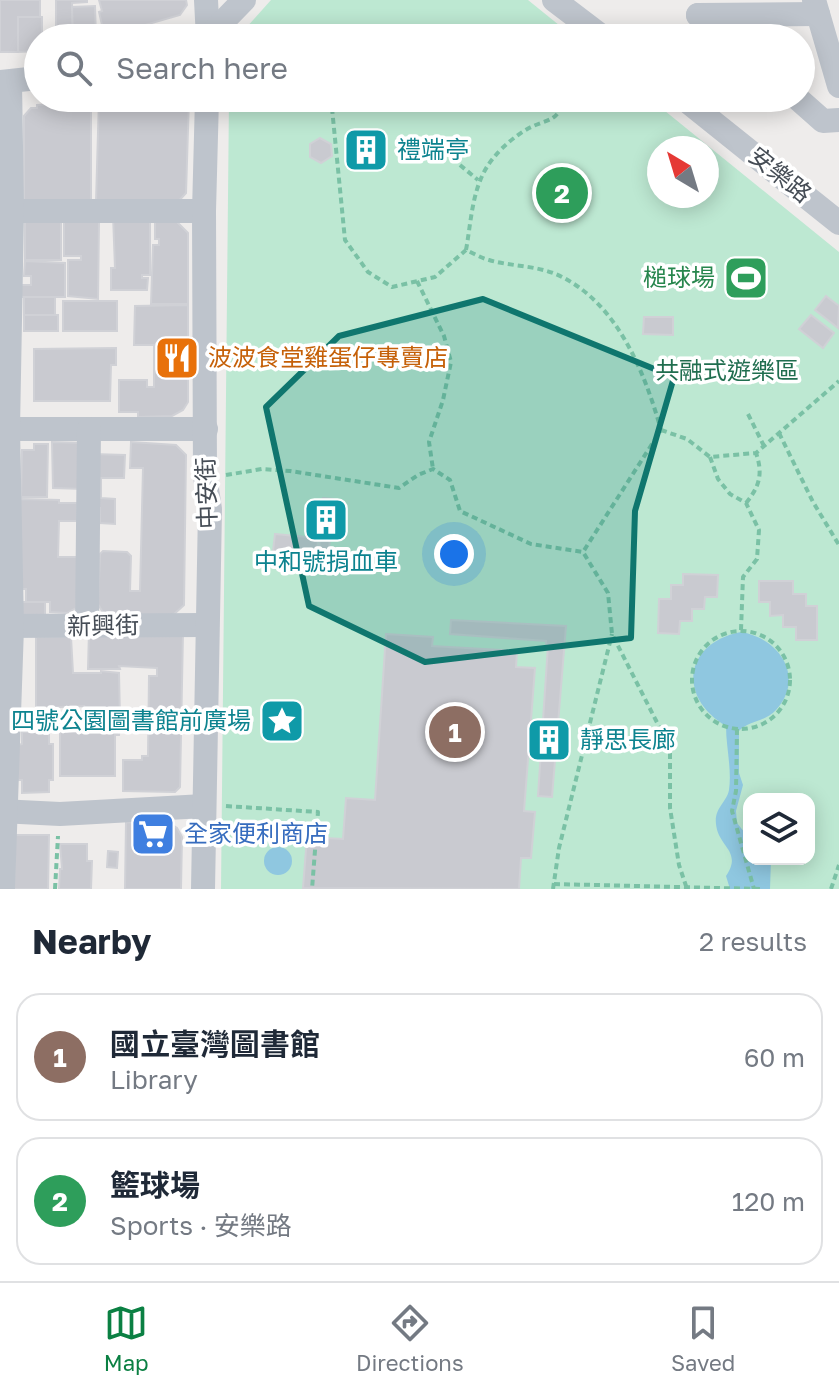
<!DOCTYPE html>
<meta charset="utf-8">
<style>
body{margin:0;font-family:"Golos Text","Noto Sans TC",sans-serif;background:#f6f6f7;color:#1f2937}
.controls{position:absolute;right:24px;bottom:24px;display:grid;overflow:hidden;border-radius:16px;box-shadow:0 4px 20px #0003}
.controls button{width:72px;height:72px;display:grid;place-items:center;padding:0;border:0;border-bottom:2px solid #e0e1e3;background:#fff;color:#1f2937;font:40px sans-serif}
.compass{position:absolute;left:647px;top:136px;width:72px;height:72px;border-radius:50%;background:#fff;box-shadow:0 4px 20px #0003;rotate:322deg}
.you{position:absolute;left:454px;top:554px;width:28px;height:28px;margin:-20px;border:6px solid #fff;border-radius:50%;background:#1a73e8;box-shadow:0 0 0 12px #1a73e833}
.badge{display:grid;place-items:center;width:52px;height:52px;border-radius:50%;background:#0b8043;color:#fff;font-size:26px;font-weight:700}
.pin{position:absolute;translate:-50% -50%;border:4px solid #fff;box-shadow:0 2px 8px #0006}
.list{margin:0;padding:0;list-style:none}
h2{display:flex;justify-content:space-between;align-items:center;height:104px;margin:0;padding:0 32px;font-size:34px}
h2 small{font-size:26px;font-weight:400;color:#747a83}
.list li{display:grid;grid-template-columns:52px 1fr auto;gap:24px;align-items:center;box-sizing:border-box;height:128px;margin:0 16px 16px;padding:0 16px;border:2px solid #e0e1e3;border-radius:24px}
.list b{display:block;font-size:30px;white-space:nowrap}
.list p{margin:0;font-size:26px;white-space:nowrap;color:#747a83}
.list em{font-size:26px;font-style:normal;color:#747a83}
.icon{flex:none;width:44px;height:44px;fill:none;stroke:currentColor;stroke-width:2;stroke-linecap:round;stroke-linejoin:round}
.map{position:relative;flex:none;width:839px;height:889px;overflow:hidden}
.search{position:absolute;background:#fff;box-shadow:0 4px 20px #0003;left:24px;right:24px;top:24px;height:88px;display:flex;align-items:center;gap:20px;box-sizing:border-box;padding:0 28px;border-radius:44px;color:#747a83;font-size:30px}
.sheet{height:392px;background:#fff}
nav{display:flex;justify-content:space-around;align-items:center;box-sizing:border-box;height:112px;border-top:2px solid #e0e1e3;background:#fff;font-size:22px;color:#747a83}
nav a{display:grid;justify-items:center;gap:4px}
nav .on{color:#0b8043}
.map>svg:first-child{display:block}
</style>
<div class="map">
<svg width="839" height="889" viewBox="0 0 839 889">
<rect width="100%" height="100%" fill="#eeeceb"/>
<g fill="#bde8d2" fill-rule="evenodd">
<polygon points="271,0 528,0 575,38 237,38"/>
<path d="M229 98H649L839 252V889H221ZM659 148H707V196H659ZM749 799H809V859H749Z"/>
</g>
<g fill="#8fc7e0">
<path d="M741 632C779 638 806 677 776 710 765 722 748 721 739 731V773L743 785 736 811 737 823 749 838V859H771L770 889H730L726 876C743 851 718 847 716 824 714 808 727 802 729 790 732 769 726 747 726 726 677 697 684 643 741 632Z"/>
<circle cx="278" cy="861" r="14"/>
</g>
<g fill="#c9cad0" stroke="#d0d1d6" stroke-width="2">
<polygon points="0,0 40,0 40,17 18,17 18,52 0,52"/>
<polygon points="56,0 87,0 87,2 72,3 73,38 56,38"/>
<polygon points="99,0 186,0 187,5 180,15 100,38 97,27 102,25 99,12 102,11"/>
<polygon points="95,6 96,38 73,38 72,7"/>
<polygon points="18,17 42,17 42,38 38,38 38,51 18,52"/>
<polygon points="99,98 189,98 186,193 175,205 96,202"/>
<polygon points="484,98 496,98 496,103 485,104"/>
<polygon points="83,100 91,100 91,204 24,204 24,116 31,108 37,108 37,105 83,103"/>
<polygon points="320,138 331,144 332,156 321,163 310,157 310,144"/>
<polygon points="366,138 377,143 377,156 367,163 356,157 355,144"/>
<polygon points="113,215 150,215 150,275 142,275 142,278 148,278 147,290 111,290 111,268 115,268"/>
<rect x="25" y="218" width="36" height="42"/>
<polygon points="64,221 99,222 98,299 68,296 68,260 81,260 81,256 64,256"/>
<polygon points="155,221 176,221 188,233 188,304 151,304 153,245 159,245 159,239 155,239"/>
<polygon points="25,261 65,263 65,297 21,297 21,285 31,285 31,276 24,276"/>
<polygon points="826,296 839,306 838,328 815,310"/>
<polygon points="24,297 55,297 55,316 24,315"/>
<rect x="63" y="301" width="54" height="30"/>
<polygon points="188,305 188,402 183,410 172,416 138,417 138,412 119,412 119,380 147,380 147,387 154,387 154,345 134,345 135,306"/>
<rect x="24" y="315" width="34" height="16"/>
<polygon points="811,315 834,333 823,348 799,329"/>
<polygon points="644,317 673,317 673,335 643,334"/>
<polygon points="116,348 116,365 111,365 110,401 34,401 34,349"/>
<polygon points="52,442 85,443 84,489 53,488"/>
<polygon points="131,442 176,445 186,455 184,605 172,616 109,615 102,611 98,604 100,554 103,551 127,552 131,556 130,591 140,591 143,468 130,468"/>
<polygon points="34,444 48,444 47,497 21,497 22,450 34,450"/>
<polygon points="92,454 125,455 124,478 101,478 101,498 115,499 115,524 100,523 100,508 94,508"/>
<polygon points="323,498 333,499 333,505 338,505 337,514 332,514 331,526 336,526 335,535 330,535 329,552 319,551"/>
<polygon points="20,499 59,500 59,503 77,503 77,521 59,521 58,557 80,557 76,608 67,613 50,612 50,602 26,602 26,589 18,589"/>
<polygon points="275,534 318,538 317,554 273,551"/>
<polygon points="683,574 718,575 717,597 705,597 704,609 692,609 692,621 680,621 679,634 658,633 659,599 671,599 671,585 683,585"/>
<polygon points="759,581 793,581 793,594 806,594 806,606 817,606 817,640 796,640 796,627 783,627 783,615 770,616 770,602 759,602"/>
<polygon points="18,602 45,602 45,617 17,616"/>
<polygon points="451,620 566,626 552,797 538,796 548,645 546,644 546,641 450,634"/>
<polygon points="89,631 183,632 180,787 175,792 123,791 123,760 142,760 142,756 148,756 149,676 157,676 157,668 119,666 120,669 88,669"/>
<polygon points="386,634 433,637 432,646 517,651 516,667 535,668 524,811 535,812 531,858 521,858 519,889 303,888 307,837 343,839 346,798 375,800"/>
<polygon points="36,637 71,637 73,673 101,673 101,671 119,673 120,719 119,735 115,735 115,776 60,776 60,731 83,731 84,719 81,719 84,706 36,708"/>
<polygon points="22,732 49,732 49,744 53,744 53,780 49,780 49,792 22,793 22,780 18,780 18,745 22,744"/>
<polygon points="126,822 169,823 177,828 182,837 181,889 125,889"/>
<polygon points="15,835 49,835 48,889 14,889"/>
<polygon points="60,844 87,844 87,861 92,861 91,889 59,889 60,869 62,869"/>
<polygon points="108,851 118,852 117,868 107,867"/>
</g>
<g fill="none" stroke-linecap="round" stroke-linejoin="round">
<g stroke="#7ac1a5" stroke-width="4" stroke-dasharray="6 4" stroke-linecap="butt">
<path d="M331 98 345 240 368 272 392 287 435 277 466 250C473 253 481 258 489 260 513 267 539 265 562 277 618 305 645 373 661 430L583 552"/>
<polyline points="460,165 478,180"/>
<path d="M466 250C472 217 472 182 495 156 503 146 518 134 529 128 549 118 557 123 565 98"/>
<polyline points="417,281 444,336 451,362 443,400 429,442 433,469"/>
<polyline points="748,414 764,446"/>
<polyline points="661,430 687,439 710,457 756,453 839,381"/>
<polyline points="779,433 813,502 839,545"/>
<polyline points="710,457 718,479 730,494 746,503 759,530 757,559 743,577 741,630"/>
<polyline points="226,475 262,469 290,471 399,488 418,475 433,469 450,480 460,511 531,544 583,552 608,593 612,634 670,748 670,808 679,865 687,889"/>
<path d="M746 503C760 486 763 473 756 453"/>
<circle cx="741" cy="680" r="49"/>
<polyline points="737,729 736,791 732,811 754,889"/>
<polyline points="226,806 318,812 312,889"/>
<polyline points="554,884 760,889"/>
<polyline points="55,889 58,836"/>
<polyline points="553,889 559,848 612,634"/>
<polyline points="831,889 839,865"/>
</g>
<g stroke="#bec4cc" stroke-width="24">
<polyline points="206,0 208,38"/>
<polyline points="554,0 604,38"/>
<polyline points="814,0 839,86"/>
<polyline points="698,15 818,14"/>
<polyline points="698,15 726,38"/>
<polyline points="204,38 208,37 244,0"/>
<polyline points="0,82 38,78"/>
<polyline points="683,98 839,223"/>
<polyline points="797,98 823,121 839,120"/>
<polyline points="12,211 204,211"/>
<polyline points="8,429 206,429"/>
<polyline points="0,626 207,625"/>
<polyline points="87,626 89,429"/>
<polyline points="0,811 60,814 204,806"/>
<polyline points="3,889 12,627 8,429 12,211 10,82"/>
<polyline points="203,889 210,509 205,476 204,211 207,98"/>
</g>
</g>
<path fill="#0f766e" fill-opacity="0.2" stroke="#0f766e" stroke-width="6" stroke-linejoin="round" d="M483 299 674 377 635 511 631 638 425 662 309 606 266 407 339 336Z"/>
<defs>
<g id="building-square" transform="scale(2.3)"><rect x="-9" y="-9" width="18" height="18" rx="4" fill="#0f9aa8" stroke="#fff"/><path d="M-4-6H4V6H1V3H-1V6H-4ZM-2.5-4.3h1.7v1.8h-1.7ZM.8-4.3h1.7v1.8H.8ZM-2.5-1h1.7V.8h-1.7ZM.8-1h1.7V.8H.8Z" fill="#fff"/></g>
<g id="stadium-square" transform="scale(2.3)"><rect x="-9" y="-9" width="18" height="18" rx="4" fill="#2e9e5b" stroke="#fff"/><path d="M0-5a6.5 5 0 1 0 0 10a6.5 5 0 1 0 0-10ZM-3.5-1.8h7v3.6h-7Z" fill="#fff"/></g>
<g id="restaurant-square" transform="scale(2.3)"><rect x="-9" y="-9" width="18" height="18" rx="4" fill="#e8710a" stroke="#fff"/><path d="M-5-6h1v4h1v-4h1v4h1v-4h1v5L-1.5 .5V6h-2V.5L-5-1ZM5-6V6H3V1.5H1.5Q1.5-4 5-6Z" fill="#fff"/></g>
<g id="sight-square" transform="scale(2.3)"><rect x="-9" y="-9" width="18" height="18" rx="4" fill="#0f9aa8" stroke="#fff"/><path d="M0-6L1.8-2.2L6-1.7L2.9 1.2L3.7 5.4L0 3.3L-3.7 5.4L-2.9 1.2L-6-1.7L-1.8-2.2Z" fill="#fff"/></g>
<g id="supermarket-square" transform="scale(2.3)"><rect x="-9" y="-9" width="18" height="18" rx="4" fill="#3f7fe0" stroke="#fff"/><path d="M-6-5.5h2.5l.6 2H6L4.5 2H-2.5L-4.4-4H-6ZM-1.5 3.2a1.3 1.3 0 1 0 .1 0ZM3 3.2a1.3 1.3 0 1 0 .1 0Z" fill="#fff"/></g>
</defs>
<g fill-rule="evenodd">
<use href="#building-square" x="366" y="150"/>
<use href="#stadium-square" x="746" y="278"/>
<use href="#restaurant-square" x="177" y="358"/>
<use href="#building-square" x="326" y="520"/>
<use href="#sight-square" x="282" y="721"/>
<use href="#building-square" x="549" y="740"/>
<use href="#supermarket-square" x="153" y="834"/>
</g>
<g text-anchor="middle" stroke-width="7" stroke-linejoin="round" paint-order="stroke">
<g font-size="24" fill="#0d838f" stroke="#fff" text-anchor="start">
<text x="397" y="158">禮端亭</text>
<text x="326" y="570" text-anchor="middle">中和號捐血車</text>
<text x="251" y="729" text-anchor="end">四號公園圖書館前廣場</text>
<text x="580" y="748">靜思長廊</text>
</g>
<g font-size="24" fill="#464d56" stroke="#fff">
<text transform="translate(780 175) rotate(39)" y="8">安樂路</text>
<text transform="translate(207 493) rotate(-92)" y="8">中安街</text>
<text transform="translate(103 626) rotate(-1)" y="8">新興街</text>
</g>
<g font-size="24" fill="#27864d" stroke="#fff" text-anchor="end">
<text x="715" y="286">槌球場</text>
</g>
<g font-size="24" fill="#c56008" stroke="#fff" text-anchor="start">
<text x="208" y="366">波波食堂雞蛋仔專賣店</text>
</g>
<g font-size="24" fill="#206e4f" stroke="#fff">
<text x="727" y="379">共融式遊樂區</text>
</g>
<g font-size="24" fill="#366cbe" stroke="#fff" text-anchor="start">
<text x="184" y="842">全家便利商店</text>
</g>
</g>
</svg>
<div class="controls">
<button><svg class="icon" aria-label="layers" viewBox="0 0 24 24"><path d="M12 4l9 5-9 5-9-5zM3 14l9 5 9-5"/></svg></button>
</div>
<svg class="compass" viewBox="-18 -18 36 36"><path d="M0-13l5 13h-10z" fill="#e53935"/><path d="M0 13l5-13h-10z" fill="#747a83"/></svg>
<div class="you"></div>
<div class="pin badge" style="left:455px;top:732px;background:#8d6e63">1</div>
<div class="pin badge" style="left:562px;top:193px;background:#2e9e5b">2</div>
<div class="search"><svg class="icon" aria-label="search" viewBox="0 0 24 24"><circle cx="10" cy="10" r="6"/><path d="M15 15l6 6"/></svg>Search here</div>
</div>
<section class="sheet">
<h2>Nearby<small>2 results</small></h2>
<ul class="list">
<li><span class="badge" style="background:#8d6e63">1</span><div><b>國立臺灣圖書館</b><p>Library</p></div><em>60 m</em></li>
<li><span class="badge" style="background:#2e9e5b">2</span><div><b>籃球場</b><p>Sports · 安樂路</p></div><em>120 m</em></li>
</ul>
</section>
<nav>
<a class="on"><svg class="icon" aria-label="map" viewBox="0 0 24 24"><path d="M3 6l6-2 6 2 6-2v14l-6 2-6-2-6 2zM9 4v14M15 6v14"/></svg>Map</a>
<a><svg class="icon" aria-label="directions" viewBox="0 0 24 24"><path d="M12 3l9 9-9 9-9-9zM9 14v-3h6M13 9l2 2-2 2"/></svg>Directions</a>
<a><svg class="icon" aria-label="saved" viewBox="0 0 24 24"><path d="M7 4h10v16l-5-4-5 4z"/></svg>Saved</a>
</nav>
